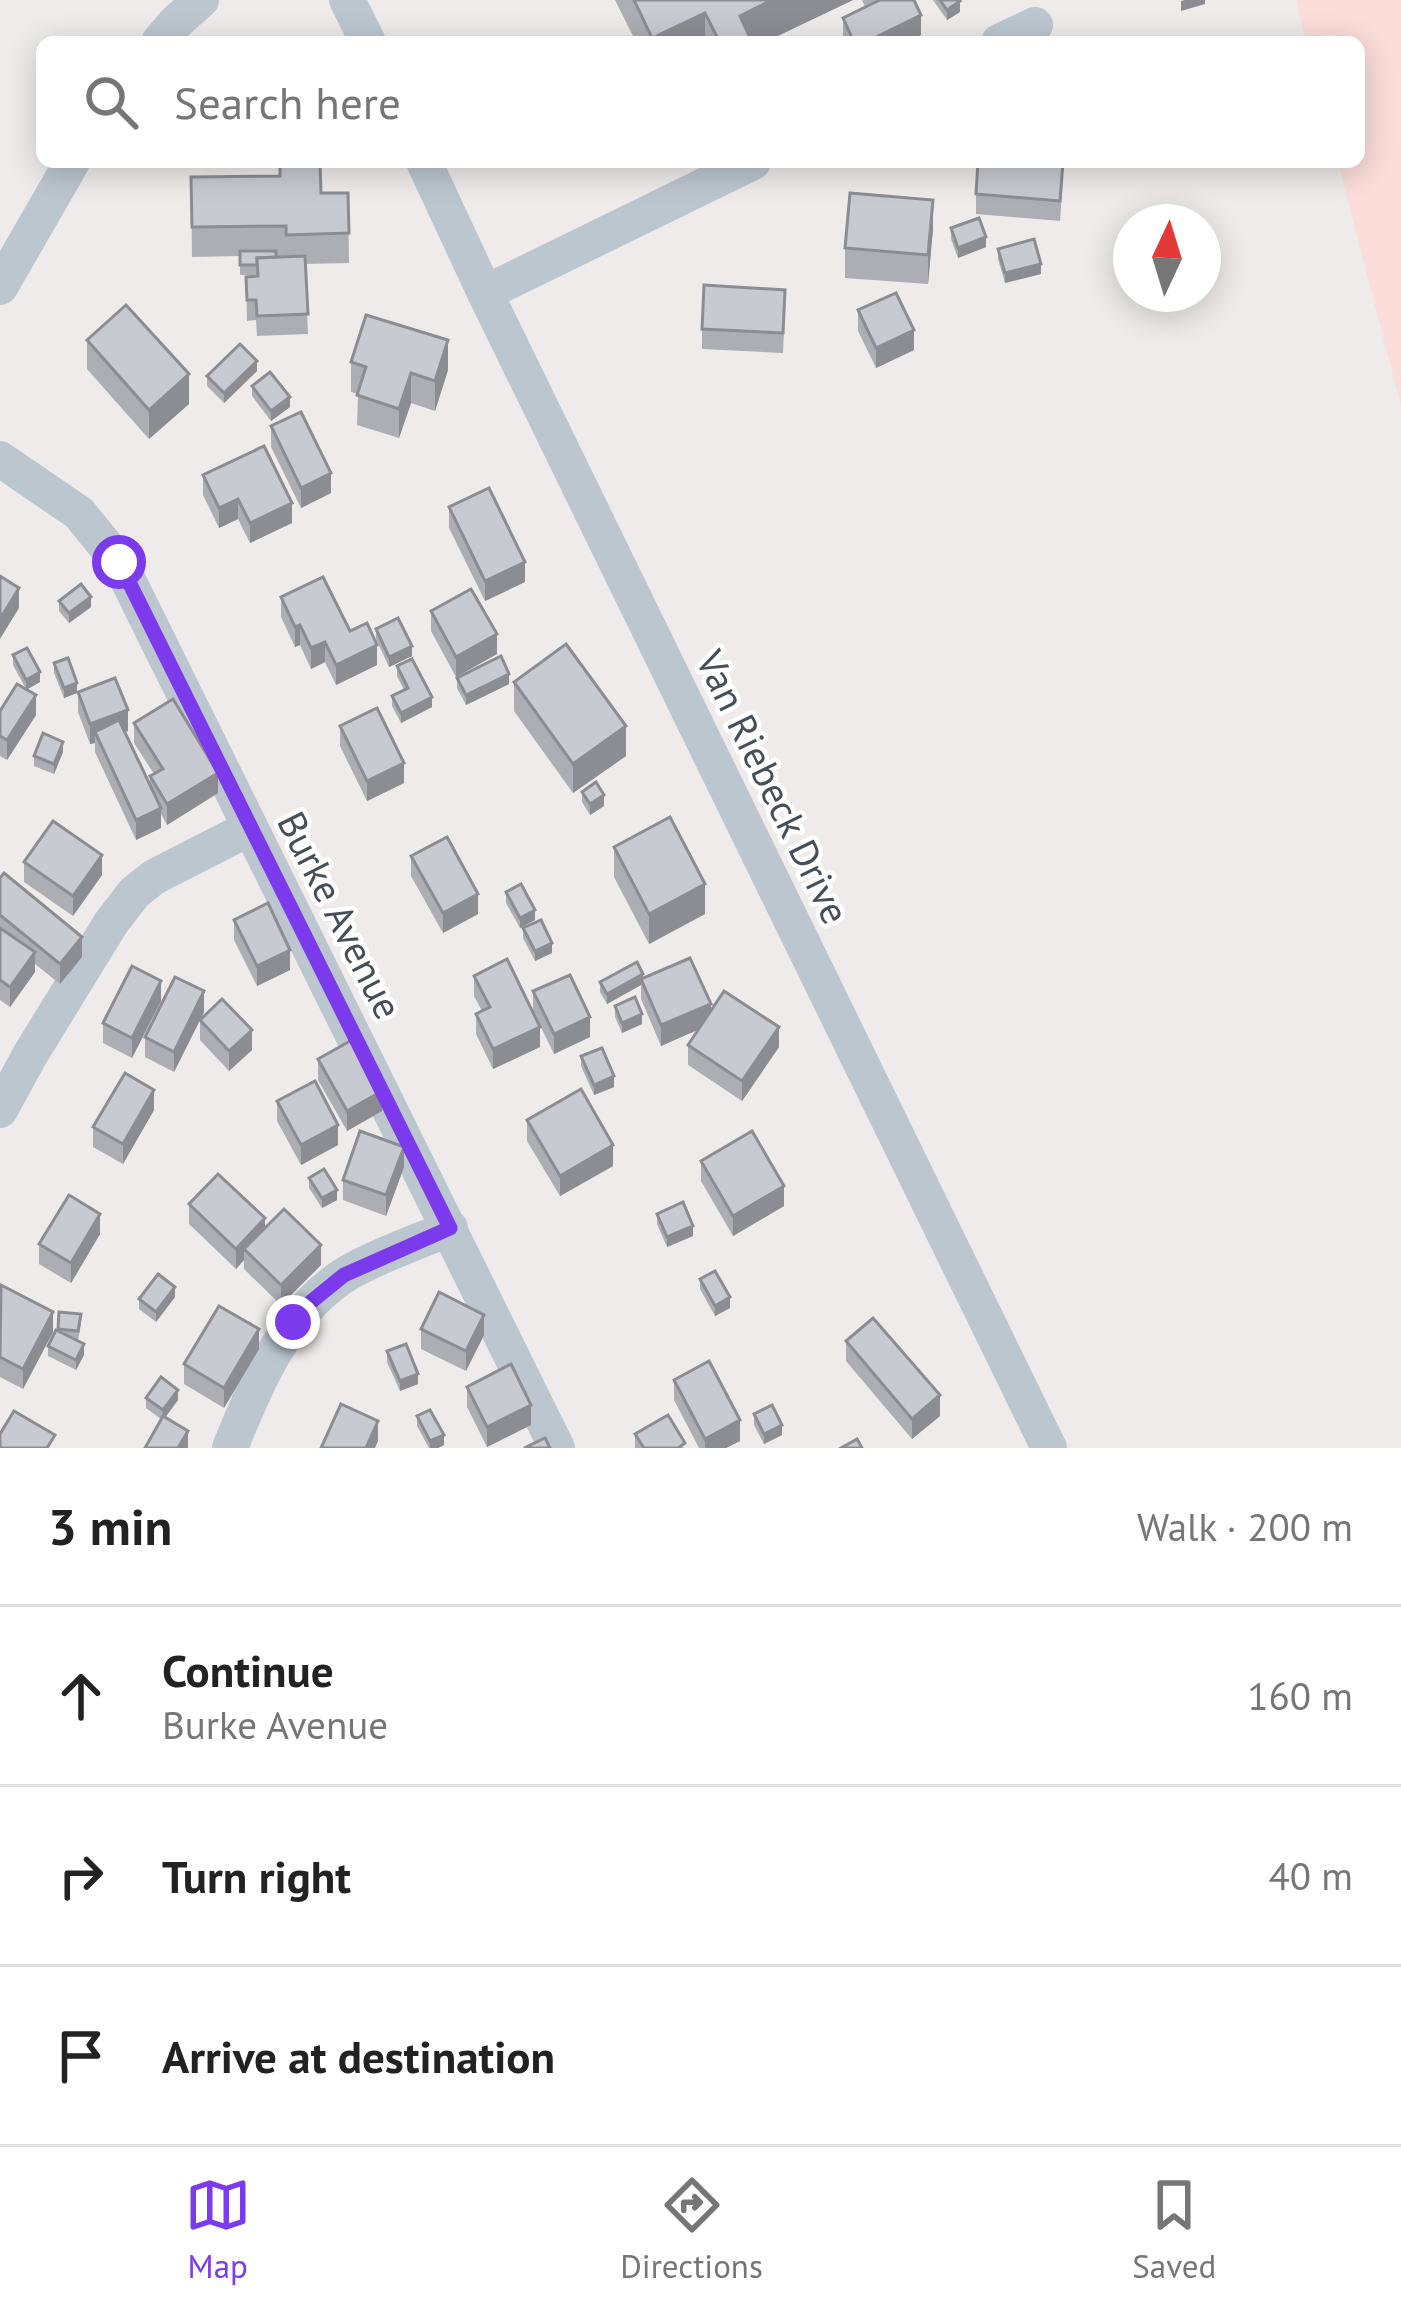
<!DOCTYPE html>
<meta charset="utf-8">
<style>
body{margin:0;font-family:"PT Sans",sans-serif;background:#f2f2f2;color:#222}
.compass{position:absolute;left:1113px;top:204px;width:108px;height:108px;border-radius:50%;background:#fff;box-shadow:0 6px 30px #0003;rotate:4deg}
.stop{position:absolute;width:36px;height:36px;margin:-27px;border:9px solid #7c3aed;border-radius:50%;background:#fff}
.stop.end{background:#7c3aed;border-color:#fff;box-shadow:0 3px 12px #0008}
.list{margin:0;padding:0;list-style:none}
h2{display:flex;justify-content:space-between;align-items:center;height:156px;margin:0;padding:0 48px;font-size:51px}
h2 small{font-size:39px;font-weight:400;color:#767676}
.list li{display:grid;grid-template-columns:78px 1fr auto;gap:36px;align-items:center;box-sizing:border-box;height:180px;padding:0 48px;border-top:3px solid #e0e0e0}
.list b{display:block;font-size:45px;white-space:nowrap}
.list p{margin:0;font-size:39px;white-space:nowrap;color:#767676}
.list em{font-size:39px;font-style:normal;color:#767676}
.icon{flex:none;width:66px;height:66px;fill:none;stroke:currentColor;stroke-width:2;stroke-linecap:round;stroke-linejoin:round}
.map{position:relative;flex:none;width:1401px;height:1448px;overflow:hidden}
.search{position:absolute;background:#fff;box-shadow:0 6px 30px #0003;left:36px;right:36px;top:36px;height:132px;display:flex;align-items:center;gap:30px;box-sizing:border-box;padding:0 42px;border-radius:18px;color:#767676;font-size:45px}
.sheet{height:696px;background:#fff}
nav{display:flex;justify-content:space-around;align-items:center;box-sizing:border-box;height:168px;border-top:3px solid #e0e0e0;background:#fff;font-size:33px;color:#767676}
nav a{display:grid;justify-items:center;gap:6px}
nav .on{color:#7c3aed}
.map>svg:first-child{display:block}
</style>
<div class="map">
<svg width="1401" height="1448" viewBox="0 0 1401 1448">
<rect width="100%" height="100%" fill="#efebeb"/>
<polygon fill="#fbddd9" points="1296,0 1401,0 1401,406 1338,162 1359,162 1359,42 1306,42"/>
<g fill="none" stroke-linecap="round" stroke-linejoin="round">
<g stroke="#bcc6cf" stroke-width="36">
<polyline points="347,0 368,42"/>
<polyline points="159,42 175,23 201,0"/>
<polyline points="999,42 1035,25"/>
<polyline points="424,162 485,293 1049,1448"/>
<polyline points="0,287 72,162"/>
<polyline points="485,293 753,162"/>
<polyline points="0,459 79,513 119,562 557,1448"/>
<polyline points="0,1110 30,1055 111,923 134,893 154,877 250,828"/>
<path d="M230 1448C255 1385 283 1318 340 1278 366 1260 418 1242 450 1228"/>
</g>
</g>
<g fill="#acaeb4">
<polygon points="615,0 853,0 765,42 636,42"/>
<polygon points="862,0 914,0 921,35 907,42 845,42 843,38 843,18 865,7"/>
<polygon points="933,0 959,0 960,12 947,20"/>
<polygon points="191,177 321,193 348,193 349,263 305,264 308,334 257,336 256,320 247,321 246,277 257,276 257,275 240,275 240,256 192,257"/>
<polygon points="1063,177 1060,221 976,214 976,194"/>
<polygon points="951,228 986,247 958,258 951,239"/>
<polygon points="933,229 928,284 845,278 845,248"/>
<polygon points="998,249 1041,274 1005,283 998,259"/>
<polygon points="785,310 783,353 702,349 702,329"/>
<polygon points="858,310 914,350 876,368 858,331"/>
<polygon points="87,340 189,404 149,439 87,369"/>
<polygon points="351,362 448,370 435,411 411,403 399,438 357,425 358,394 351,392"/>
<polygon points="257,371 224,403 207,386 207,376"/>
<polygon points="252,386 290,407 271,421 252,396"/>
<polygon points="271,426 331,493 301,508 271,447"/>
<polygon points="203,475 292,523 250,543 238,519 219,528 203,495"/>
<polygon points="449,507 525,582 485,601 449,528"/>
<polygon points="281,597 350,631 377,665 336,685 325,662 311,669 300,645 295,647 281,617"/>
<polygon points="59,601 91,607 69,623 59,611"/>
<polygon points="431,611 497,654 456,677 431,631"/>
<polygon points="376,629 412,656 389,667 376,639"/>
<polygon points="13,655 40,682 26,690 36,715 7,760 0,756 0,711 26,689 13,665"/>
<polygon points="54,663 77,693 64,698 54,673"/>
<polygon points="397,666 432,707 401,723 392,706 392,696 404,690 397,676"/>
<polygon points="457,678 509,684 466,705 457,688"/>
<polygon points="514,682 626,756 573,793 514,711"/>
<polygon points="78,692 128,731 125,732 150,785 150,776 154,774 134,743 134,723 218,793 167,825 161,814 161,828 136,840 95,752 95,743 90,744 78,712"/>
<polygon points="340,726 404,783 367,801 340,746"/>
<polygon points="63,752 54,774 34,766 34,756"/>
<polygon points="582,792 604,806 590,815 582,802"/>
<polygon points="614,847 705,914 649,944 614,877"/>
<polygon points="411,856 478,914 443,933 411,876"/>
<polygon points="24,862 102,875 73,916 24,882"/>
<polygon points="0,878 82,957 60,984 35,964 35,972 10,1007 0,1000"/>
<polygon points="506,892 535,920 520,928 506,903"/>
<polygon points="234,920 290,970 257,986 234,940"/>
<polygon points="523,928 552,953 535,961 523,938"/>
<polygon points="474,976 540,1047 493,1069 476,1034 476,1014 482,1011 474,996"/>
<polygon points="643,978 779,1047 742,1101 688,1065 688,1045 699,1029 661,1046 641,999 641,985 607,1004 600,992 600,982"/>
<polygon points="533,991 590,1037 554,1054 533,1011"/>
<polygon points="161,1001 132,1058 103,1043 103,1023"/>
<polygon points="615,1006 642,1024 622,1033 615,1017"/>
<polygon points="204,1012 201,1019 252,1050 229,1071 200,1040 200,1020 174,1072 145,1057 145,1037"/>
<polygon points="581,1056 614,1087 594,1095 581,1066"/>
<polygon points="318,1059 382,1111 347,1131 318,1080"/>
<polygon points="277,1101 338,1145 301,1165 277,1121"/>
<polygon points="154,1110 123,1164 93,1147 93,1127"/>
<polygon points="527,1120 613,1166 560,1196 527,1141"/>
<polygon points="701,1161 784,1206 733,1236 701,1181"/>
<polygon points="404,1167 386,1216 343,1200 343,1180"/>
<polygon points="309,1178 337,1200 322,1208 309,1188"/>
<polygon points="189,1204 265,1229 321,1265 281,1305 244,1269 244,1260 236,1269 189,1224"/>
<polygon points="657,1214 693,1236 667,1247 657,1224"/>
<polygon points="100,1234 71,1283 39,1264 39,1244"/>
<polygon points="700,1279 730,1308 715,1316 700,1289"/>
<polygon points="0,1288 53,1332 23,1389 0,1377"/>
<polygon points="175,1297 156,1322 139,1309 139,1299"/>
<polygon points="59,1312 81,1324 78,1341 84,1355 76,1370 48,1356 48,1346 58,1331"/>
<polygon points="421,1329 484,1335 466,1371 421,1349"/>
<polygon points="846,1341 940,1416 912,1439 846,1361"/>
<polygon points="259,1349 224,1408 184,1384 184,1364"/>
<polygon points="387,1351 418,1384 400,1391 387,1362"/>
<polygon points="674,1380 740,1441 726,1448 699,1448 674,1400"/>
<polygon points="467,1387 531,1425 487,1447 467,1407"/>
<polygon points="146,1398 178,1400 165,1418 188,1448 161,1419 146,1408"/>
<polygon points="754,1414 782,1435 764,1444 754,1425"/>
<polygon points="417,1416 444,1445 438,1448 429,1448 417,1426"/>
<polygon points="635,1434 685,1448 635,1448"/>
</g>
<g fill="#8c8d92">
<polygon points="772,0 853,0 765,42 740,42 740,16"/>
<polygon points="1185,0 1205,0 1205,4 1181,11 1181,1"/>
<polygon points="960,1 960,12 947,20 947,10"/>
<polygon points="705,13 705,42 652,42 652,38"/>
<polygon points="921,15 921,35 907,42 866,42"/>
<polygon points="933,200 933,229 928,284 928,255"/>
<polygon points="986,237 986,247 958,258 958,248"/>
<polygon points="1041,264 1041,274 1005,283 1005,273"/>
<polygon points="914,330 914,350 876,368 876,348"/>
<polygon points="448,340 448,370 435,411 435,381"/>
<polygon points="257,361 257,371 224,403 224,393"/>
<polygon points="411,373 411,403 399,438 399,409"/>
<polygon points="189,374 189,404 149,439 149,410"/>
<polygon points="290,397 290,407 271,421 271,411"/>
<polygon points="331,473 331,493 301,508 301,488"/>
<polygon points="238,499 238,519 219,528 219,508"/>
<polygon points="292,503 292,523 250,543 250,523"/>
<polygon points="525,562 525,582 485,601 485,581"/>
<polygon points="19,588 19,608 0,639 0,619"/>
<polygon points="91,597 91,607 69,623 69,613"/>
<polygon points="300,625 300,645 295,647 295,627"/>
<polygon points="497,634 497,654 456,677 456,657"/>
<polygon points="325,642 325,662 311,669 311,648"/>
<polygon points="377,645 377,665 336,685 336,665"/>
<polygon points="412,646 412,656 389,667 389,657"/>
<polygon points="40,672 40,682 26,690 26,680"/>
<polygon points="509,674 509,684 466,705 466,695"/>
<polygon points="77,683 77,693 64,698 64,688"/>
<polygon points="36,695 36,715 7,760 7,740"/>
<polygon points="432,697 432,707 401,723 401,713"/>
<polygon points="128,710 128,731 99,741 95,732 95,743 90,744 90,724"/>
<polygon points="626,726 626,756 573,793 573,764"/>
<polygon points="63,742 63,752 54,774 54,764"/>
<polygon points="404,763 404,783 367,801 367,781"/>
<polygon points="218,773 218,793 167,825 167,804"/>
<polygon points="604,795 604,806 590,815 590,804"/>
<polygon points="161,808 161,828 136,840 136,820"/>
<polygon points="102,855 102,875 73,916 73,896"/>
<polygon points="705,884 705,914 649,944 649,914"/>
<polygon points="478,894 478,914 443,933 443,913"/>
<polygon points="535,910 535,920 520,928 520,918"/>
<polygon points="82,937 82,957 60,984 60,964"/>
<polygon points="552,943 552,953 535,961 535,951"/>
<polygon points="290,950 290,970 257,986 257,966"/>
<polygon points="35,952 35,972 10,1007 10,987"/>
<polygon points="643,974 643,984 641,979 641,985 607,1004 607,994"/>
<polygon points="161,981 161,1001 132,1058 132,1038"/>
<polygon points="204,991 204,1012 174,1072 174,1052"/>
<polygon points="711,1004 711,1024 661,1046 661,1025"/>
<polygon points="642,1014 642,1024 622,1033 622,1023"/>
<polygon points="590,1017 590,1037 554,1054 554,1034"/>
<polygon points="540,1027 540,1047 493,1069 493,1049"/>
<polygon points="779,1027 779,1047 742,1101 742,1081"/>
<polygon points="252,1030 252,1050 229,1071 229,1051"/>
<polygon points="614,1076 614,1087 594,1095 594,1085"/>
<polygon points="154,1090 154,1110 123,1164 123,1144"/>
<polygon points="382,1091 382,1111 347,1131 347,1111"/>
<polygon points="338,1125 338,1145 301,1165 301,1145"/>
<polygon points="613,1145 613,1166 560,1196 560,1176"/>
<polygon points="404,1147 404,1167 386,1216 386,1195"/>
<polygon points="784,1186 784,1206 733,1236 733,1216"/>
<polygon points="337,1190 337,1200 322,1208 322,1198"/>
<polygon points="100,1214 100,1234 71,1283 71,1263"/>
<polygon points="265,1218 265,1238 244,1249 244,1260 236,1269 236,1249"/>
<polygon points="693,1226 693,1236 667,1247 667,1237"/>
<polygon points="321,1245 321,1265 281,1305 281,1285"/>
<polygon points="175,1287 175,1297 156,1322 156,1312"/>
<polygon points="730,1297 730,1308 715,1316 715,1306"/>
<polygon points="53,1312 53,1332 23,1389 23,1369"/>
<polygon points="484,1315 484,1335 466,1371 466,1351"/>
<polygon points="259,1329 259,1349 224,1408 224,1388"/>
<polygon points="84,1344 84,1355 76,1370 76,1360"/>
<polygon points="418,1374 418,1384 400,1391 400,1381"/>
<polygon points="178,1390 178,1400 163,1420 163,1410"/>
<polygon points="940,1395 940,1416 912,1439 912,1419"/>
<polygon points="531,1405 531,1425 487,1447 487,1427"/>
<polygon points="740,1420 740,1441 726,1448 705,1448 705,1439"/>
<polygon points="378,1421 378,1441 375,1448 366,1448"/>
<polygon points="782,1425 782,1435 764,1444 764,1434"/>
<polygon points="188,1431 188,1448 178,1448"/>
<polygon points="444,1435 444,1445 438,1448 430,1448 430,1441"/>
</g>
<g fill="#c8cad1" stroke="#8c8d92" stroke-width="3">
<polygon points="634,0 772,0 740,16 752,42 705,42 717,37 705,13 652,38"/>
<polygon points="880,0 914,0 921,15 866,42 854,42 843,18"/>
<polygon points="940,0 959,0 960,1 947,10"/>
<polygon points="280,162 320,162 321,193 348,193 349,233 286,235 286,226 192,227 191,177 280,176"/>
<polygon points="978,162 1063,162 1060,201 976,194"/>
<polygon points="850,193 933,200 928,255 845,248"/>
<polygon points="979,218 986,237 958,248 951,228"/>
<polygon points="1034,239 1041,264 1005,273 998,249"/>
<polygon points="240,251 276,251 276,257 257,258 257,265 240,265"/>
<polygon points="305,256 308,314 257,316 256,300 247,300 246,277 258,276 257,258"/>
<polygon points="704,285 785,290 783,333 702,329"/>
<polygon points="896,293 914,330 876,348 858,310"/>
<polygon points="126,305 189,374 149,410 87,340"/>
<polygon points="366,315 448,340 435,381 411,373 399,409 357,395 366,367 351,362"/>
<polygon points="240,344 257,361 224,393 207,376"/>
<polygon points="270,372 290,397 271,411 252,386"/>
<polygon points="301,412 331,473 301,488 271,426"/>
<polygon points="264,446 292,503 250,523 238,499 219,508 203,475"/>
<polygon points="489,488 525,562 485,581 449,507"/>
<polygon points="0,576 19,588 0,619"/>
<polygon points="323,577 350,631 367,623 377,645 336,665 325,642 311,648 300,625 295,627 281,597"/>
<polygon points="81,584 91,597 69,613 59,601"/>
<polygon points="471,589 497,634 456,657 431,611"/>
<polygon points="398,618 412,646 389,657 376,629"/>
<polygon points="566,644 626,726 573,764 514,682"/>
<polygon points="27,648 40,672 26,680 13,655"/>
<polygon points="501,656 509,674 466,695 457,678"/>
<polygon points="68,658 77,683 64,688 54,663"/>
<polygon points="412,659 432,697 401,713 392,696 408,688 397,666"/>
<polygon points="115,678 128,710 90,724 78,692"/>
<polygon points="17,684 36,695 7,740 0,736 0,711"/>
<polygon points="173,699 218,773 167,804 150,776 163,769 134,723"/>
<polygon points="377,708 404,763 367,781 340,726"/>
<polygon points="119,720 161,808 136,820 95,732"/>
<polygon points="43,733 63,742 54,764 34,756"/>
<polygon points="596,782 604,795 590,804 582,792"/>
<polygon points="670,817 705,884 649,914 614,847"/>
<polygon points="53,821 102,855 73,896 24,862"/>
<polygon points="447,837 478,894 443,913 411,856"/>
<polygon points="4,873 82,937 60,964 0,915 0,878"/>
<polygon points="521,884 535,910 520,918 506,892"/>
<polygon points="268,903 290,950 257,966 234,920"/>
<polygon points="541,920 552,943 535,951 523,928"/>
<polygon points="0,928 35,952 10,987 0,980"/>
<polygon points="690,958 711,1004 661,1025 641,979"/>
<polygon points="507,959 540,1027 493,1049 476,1014 490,1007 474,976"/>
<polygon points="637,962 643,974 607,994 600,982"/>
<polygon points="132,966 161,981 132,1038 103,1023"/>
<polygon points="570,975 590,1017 554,1034 533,991"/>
<polygon points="175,977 204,991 174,1052 145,1037"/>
<polygon points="724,991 779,1027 742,1081 688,1045"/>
<polygon points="635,997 642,1014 622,1023 615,1006"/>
<polygon points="222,999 252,1030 229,1051 200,1020"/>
<polygon points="352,1040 382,1091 347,1111 318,1059"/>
<polygon points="602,1048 614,1076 594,1085 581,1056"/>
<polygon points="125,1073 154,1090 123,1144 93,1127"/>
<polygon points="315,1081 338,1125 301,1145 277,1101"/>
<polygon points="581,1089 613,1145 560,1176 527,1120"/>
<polygon points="360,1131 404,1147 386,1195 343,1180"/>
<polygon points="752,1131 784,1186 733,1216 701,1161"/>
<polygon points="324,1169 337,1190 322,1198 309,1178"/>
<polygon points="218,1174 265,1218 236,1249 189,1204"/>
<polygon points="69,1195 100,1214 71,1263 39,1244"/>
<polygon points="683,1202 693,1226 667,1237 657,1214"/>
<polygon points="284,1209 321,1245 281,1285 244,1249"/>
<polygon points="715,1271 730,1297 715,1306 700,1279"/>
<polygon points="158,1274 175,1287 156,1312 139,1299"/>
<polygon points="1,1285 53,1312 23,1369 0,1357"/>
<polygon points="439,1292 484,1315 466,1351 421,1329"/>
<polygon points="219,1306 259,1329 224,1388 184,1364"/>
<polygon points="59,1312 81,1314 78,1331 58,1329"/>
<polygon points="873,1318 940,1395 912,1419 846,1341"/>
<polygon points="56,1330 84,1344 76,1360 48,1346"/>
<polygon points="406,1344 418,1374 400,1381 387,1351"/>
<polygon points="709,1361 740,1420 705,1439 674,1380"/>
<polygon points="511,1364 531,1405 487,1427 467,1387"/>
<polygon points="161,1377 178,1390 163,1410 146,1398"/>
<polygon points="341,1404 378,1421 366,1448 321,1448"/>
<polygon points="772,1405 782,1425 764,1434 754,1414"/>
<polygon points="430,1410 444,1435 430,1441 417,1416"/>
<polygon points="14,1411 55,1435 47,1448 0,1448 0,1434"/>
<polygon points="668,1415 685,1443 678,1448 644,1448 635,1434"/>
<polygon points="163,1416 188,1431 178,1448 145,1448"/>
<polygon points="545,1438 550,1448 524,1448"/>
<polygon points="857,1439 862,1448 841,1448"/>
</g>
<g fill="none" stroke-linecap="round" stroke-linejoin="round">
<polyline stroke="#7c3aed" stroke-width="15" points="119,562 450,1228 344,1275 312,1301 293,1322"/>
</g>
<g text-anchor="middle" stroke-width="9" stroke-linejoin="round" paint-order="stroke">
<g font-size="39" fill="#444f59" stroke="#fff">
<text transform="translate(773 787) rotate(64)" y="14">Van Riebeck Drive</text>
<text transform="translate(340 915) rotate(63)" y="14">Burke Avenue</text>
</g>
</g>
</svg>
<svg class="compass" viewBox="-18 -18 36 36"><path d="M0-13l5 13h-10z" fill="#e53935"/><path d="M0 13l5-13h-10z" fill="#767676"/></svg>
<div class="stop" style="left:119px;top:562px"></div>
<div class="stop end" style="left:293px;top:1322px"></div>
<div class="search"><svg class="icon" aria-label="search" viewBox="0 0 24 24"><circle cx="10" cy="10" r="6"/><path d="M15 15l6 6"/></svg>Search here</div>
</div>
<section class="sheet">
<h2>3 min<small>Walk · 200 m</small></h2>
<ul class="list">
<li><svg class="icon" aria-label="ahead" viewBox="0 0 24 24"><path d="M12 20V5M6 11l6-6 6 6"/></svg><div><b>Continue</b><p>Burke Avenue</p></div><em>160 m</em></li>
<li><svg class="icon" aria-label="right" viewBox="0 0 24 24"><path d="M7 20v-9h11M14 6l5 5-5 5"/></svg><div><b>Turn right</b></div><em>40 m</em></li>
<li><svg class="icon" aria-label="arrive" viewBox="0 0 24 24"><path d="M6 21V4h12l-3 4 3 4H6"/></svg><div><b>Arrive at destination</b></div></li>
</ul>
</section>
<nav>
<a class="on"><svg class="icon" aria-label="map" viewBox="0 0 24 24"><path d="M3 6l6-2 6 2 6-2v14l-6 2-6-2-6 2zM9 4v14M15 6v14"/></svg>Map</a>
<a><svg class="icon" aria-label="directions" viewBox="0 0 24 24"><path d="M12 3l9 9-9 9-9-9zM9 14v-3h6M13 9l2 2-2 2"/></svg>Directions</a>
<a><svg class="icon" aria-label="saved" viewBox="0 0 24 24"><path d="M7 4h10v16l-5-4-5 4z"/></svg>Saved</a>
</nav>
